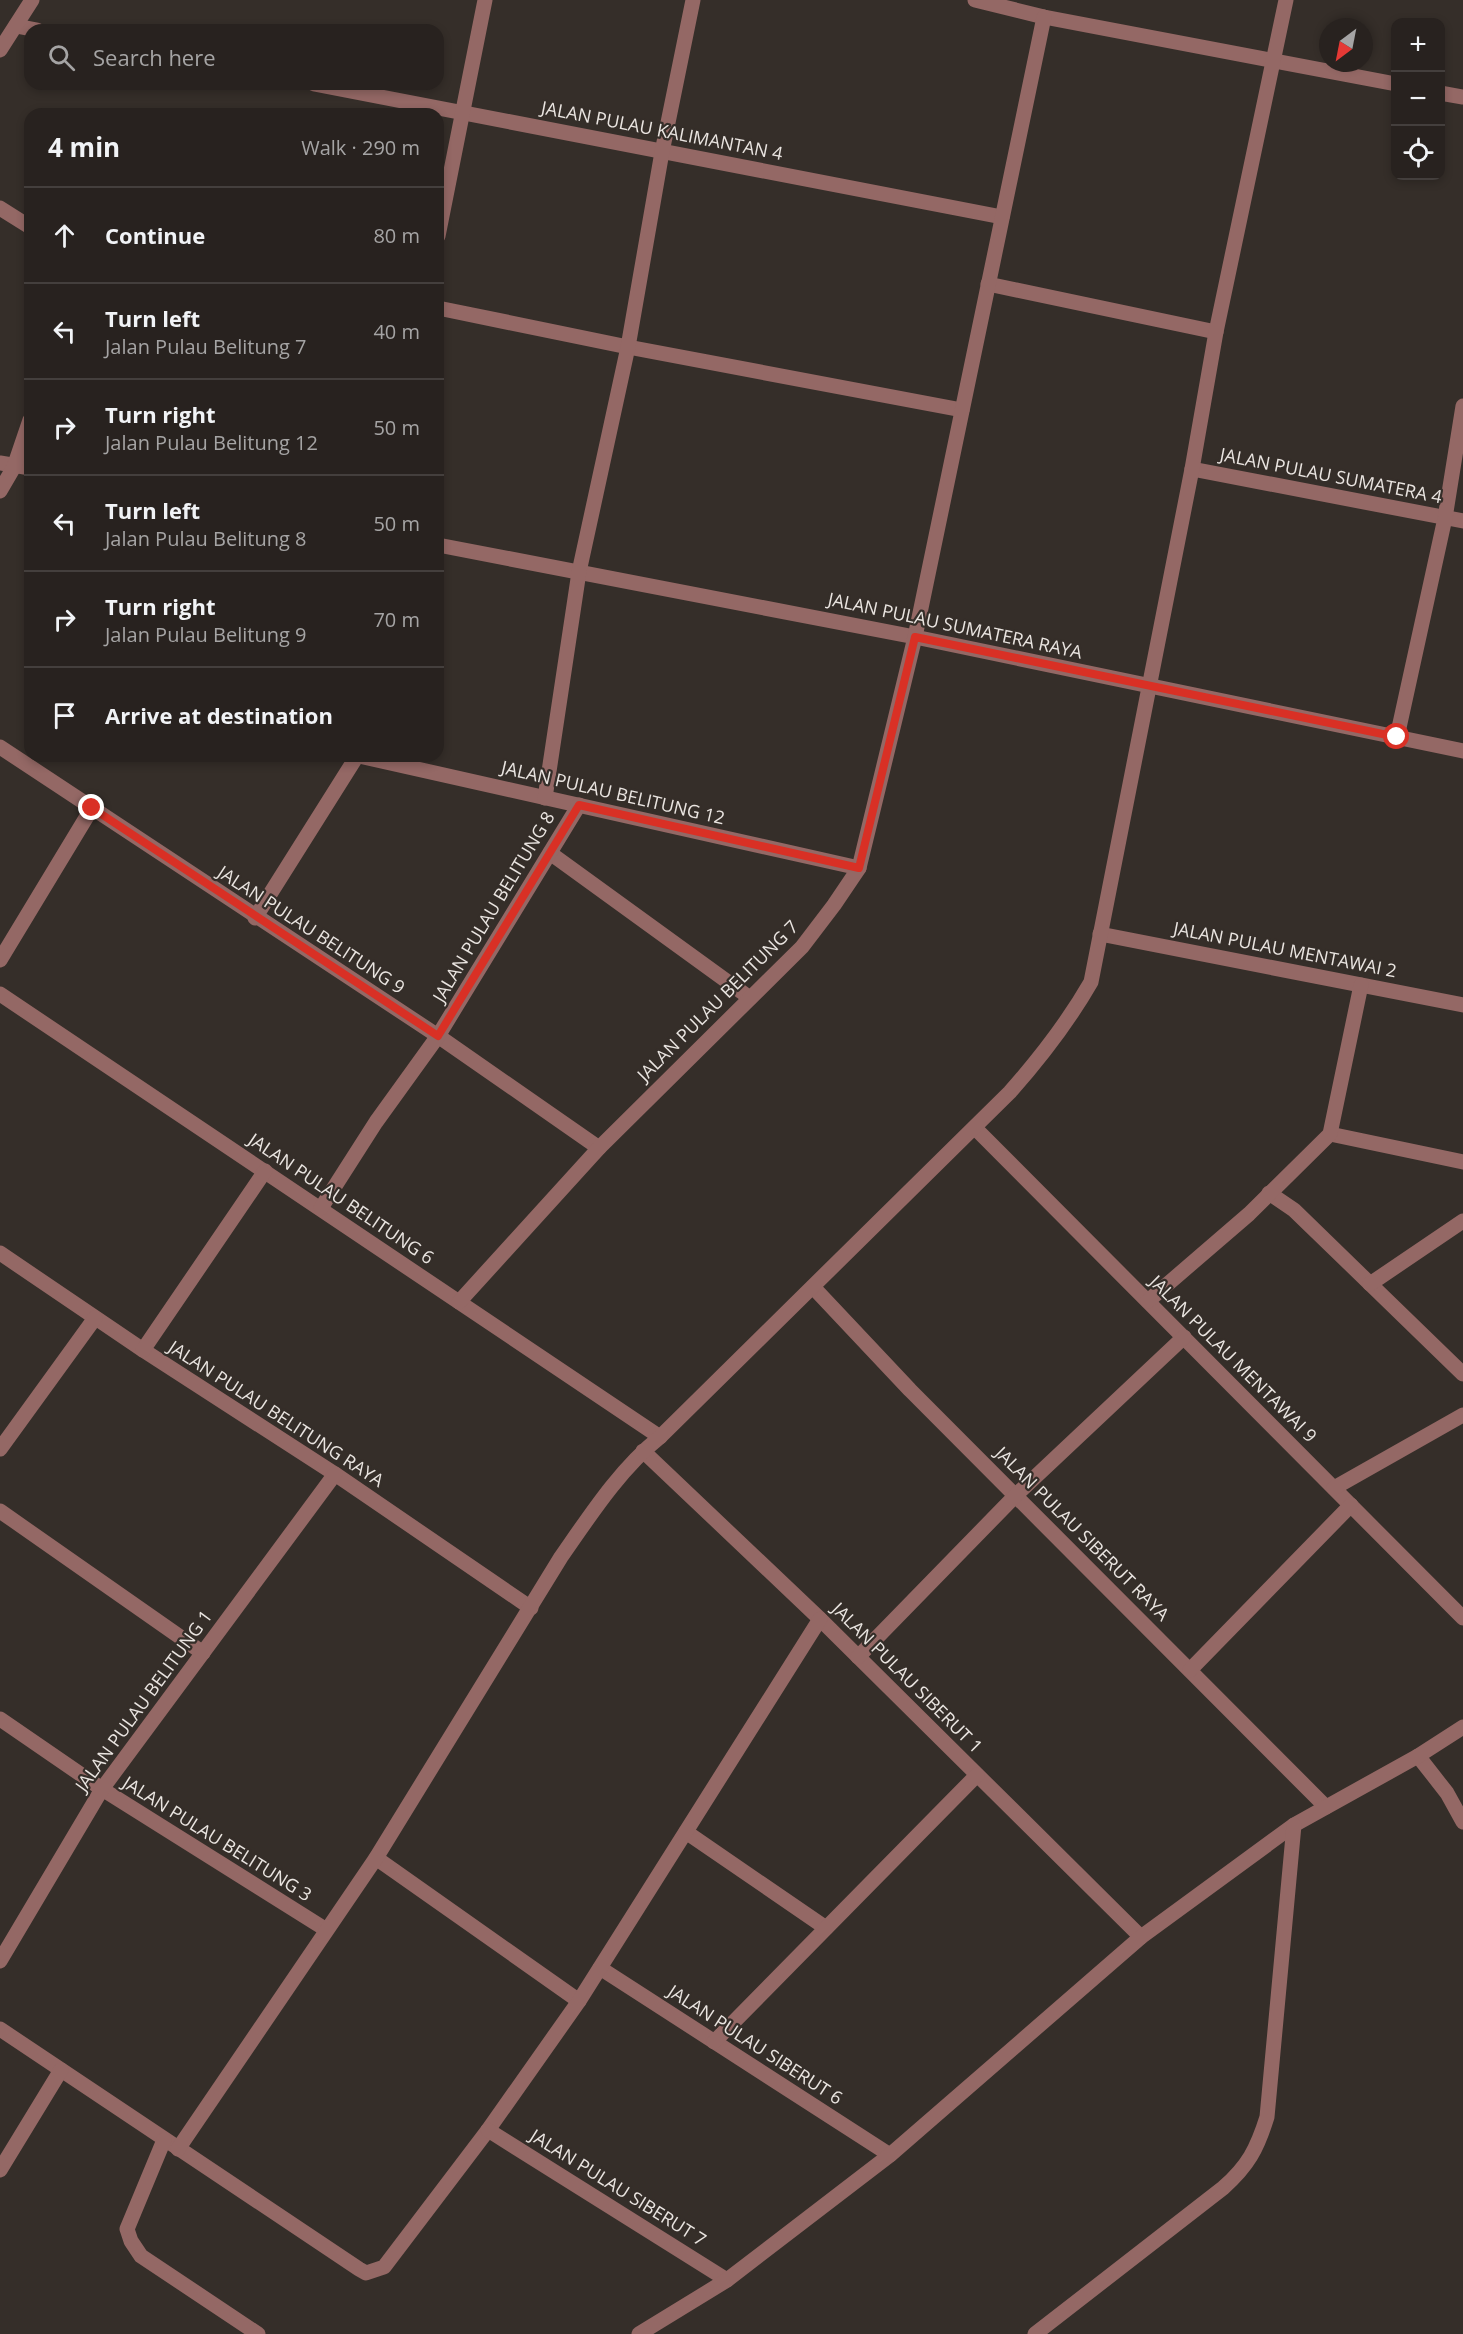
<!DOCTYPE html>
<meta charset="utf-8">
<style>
body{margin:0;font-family:"Open Sans",sans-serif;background:#342f2c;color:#f1f3f6}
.controls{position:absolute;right:18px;top:18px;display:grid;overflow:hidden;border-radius:12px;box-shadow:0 3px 9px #0003}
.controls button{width:54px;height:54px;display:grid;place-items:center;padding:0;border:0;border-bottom:2px solid #443f3d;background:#28221f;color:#f1f3f6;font:30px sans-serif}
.compass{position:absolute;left:1319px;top:18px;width:54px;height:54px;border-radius:50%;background:#28221f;box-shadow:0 3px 9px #0003;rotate:212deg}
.stop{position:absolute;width:18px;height:18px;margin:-14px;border:4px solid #d93025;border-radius:50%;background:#fff}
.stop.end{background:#d93025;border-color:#fff;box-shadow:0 2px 6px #0008}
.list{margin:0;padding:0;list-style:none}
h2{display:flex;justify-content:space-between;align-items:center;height:78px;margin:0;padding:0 24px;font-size:26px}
h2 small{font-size:20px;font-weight:400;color:#a5a4a4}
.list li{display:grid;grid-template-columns:39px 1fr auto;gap:18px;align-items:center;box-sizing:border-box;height:96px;padding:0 24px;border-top:2px solid #443f3d}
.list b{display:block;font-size:22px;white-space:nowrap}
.list p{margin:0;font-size:20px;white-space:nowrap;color:#a5a4a4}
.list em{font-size:20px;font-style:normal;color:#a5a4a4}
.icon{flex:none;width:33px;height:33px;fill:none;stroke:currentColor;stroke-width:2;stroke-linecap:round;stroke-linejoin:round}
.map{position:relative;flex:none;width:1463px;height:2334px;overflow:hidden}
.search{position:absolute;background:#28221f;box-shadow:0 3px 9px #0003;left:24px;top:24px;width:420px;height:66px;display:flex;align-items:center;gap:15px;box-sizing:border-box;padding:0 21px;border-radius:18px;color:#a5a4a4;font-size:22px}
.panel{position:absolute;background:#28221f;box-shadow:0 3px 9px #0003;left:24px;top:108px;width:420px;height:654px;border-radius:18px}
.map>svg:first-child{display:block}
</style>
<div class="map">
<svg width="1463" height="2334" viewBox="0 0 1463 2334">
<rect width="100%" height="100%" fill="#352e29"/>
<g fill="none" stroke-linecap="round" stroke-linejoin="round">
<g stroke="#946865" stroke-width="15">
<polyline points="975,0 1044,17 1396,84"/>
<polyline points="16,26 37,30"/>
<polyline points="0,50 32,0"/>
<polyline points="314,84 1002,217"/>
<polyline points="1440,93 1463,97"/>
<polyline points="0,208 30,227"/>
<polyline points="438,236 485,0"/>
<polyline points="988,284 1216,332"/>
<polyline points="438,308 628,347 962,410"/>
<polyline points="0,463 30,468"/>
<polyline points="1192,469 1463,521"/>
<polyline points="0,491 14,467 30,420"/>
<polyline points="438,545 915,637 1463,751"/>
<polyline points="1397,737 1445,518 1463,406"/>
<polyline points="0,747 438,1036 599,1148"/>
<polyline points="359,756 859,868"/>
<polyline points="545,798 579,572 628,347 662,152 693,0"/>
<polyline points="550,853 750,998"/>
<polyline points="255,918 357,756"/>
<polyline points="1100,934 1463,1005"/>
<polyline points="0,960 92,808"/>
<polyline points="0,994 660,1437"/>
<polyline points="975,1128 1463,1618"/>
<polyline points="1330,1134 1463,1162"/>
<polyline points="1269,1193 1294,1210 1463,1374"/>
<polyline points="321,1208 376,1122 438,1036 579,805"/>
<polyline points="0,1253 143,1350 335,1474 531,1608"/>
<polyline points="1370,1284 1463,1221"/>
<polyline points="813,1287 910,1390 1326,1807"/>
<polyline points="1148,1301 1249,1214 1330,1134 1361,985"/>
<polyline points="459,1302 599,1148 802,947 834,905 859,868 915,637 1044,17"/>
<polyline points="143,1350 265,1171"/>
<polyline points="0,1449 95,1318"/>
<polyline points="643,1451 820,1619 1141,1937"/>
<polyline points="1334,1488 1463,1415"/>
<polyline points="0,1511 203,1653"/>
<polyline points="858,1657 1016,1495 1184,1337"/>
<polyline points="1190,1670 1351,1505"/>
<polyline points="0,1719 102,1789 325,1929"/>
<polyline points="1418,1756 1447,1793 1463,1822"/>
<polyline points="686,1832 826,1928"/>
<polyline points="376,1858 579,2001"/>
<polyline points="0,1961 102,1789 335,1474"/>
<polyline points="600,1968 890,2155"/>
<polyline points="0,2029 359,2269 366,2273 384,2267 488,2130 579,2001 820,1619"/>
<polyline points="714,2042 977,1775"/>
<polyline points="488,2130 727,2280"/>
<polyline points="164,2140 127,2229 131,2241 141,2256 258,2334"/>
<path d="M178 2149 376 1858 561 1557C591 1514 620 1469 660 1437L1010 1092C1041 1057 1068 1022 1091 982L1192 469 1216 332 1286 0"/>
<polyline points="0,2170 61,2070"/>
<polyline points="639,2334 727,2280 890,2155 1141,1937 1294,1825 1418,1756 1463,1727"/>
<path d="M1035 2334 1223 2188C1248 2166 1257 2149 1267 2117L1294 1825"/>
</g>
</g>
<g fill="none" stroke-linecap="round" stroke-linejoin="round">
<polyline stroke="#d93025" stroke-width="8" points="92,808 438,1036 579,805 859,868 915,637 1397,737"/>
</g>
<g text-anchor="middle" stroke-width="4.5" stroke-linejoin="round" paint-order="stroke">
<g font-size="18" fill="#eae5e1" stroke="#352e29">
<text transform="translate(662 131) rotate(11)" y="6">JALAN PULAU KALIMANTAN 4</text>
<text transform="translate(1331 476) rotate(11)" y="6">JALAN PULAU SUMATERA 4</text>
<text transform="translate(955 626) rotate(12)" y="6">JALAN PULAU SUMATERA RAYA</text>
<text transform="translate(613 793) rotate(13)" y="6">JALAN PULAU BELITUNG 12</text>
<text transform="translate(494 907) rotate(-59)" y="6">JALAN PULAU BELITUNG 8</text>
<text transform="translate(311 930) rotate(33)" y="6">JALAN PULAU BELITUNG 9</text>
<text transform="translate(1285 950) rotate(11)" y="6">JALAN PULAU MENTAWAI 2</text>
<text transform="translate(718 1001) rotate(-45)" y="6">JALAN PULAU BELITUNG 7</text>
<text transform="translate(341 1199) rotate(34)" y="6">JALAN PULAU BELITUNG 6</text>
<text transform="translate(1233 1359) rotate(45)" y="6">JALAN PULAU MENTAWAI 9</text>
<text transform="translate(276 1414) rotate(33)" y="6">JALAN PULAU BELITUNG RAYA</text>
<text transform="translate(1082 1534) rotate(45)" y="6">JALAN PULAU SIBERUT RAYA</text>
<text transform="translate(907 1678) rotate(45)" y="6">JALAN PULAU SIBERUT 1</text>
<text transform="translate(144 1701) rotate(-54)" y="6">JALAN PULAU BELITUNG 1</text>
<text transform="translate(217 1839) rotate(32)" y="6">JALAN PULAU BELITUNG 3</text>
<text transform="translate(755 2045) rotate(33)" y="6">JALAN PULAU SIBERUT 6</text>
<text transform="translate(618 2188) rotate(32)" y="6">JALAN PULAU SIBERUT 7</text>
</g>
</g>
</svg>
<div class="controls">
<button>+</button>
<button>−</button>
<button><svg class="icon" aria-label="locate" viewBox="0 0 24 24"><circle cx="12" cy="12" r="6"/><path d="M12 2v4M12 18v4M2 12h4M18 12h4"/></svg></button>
</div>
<svg class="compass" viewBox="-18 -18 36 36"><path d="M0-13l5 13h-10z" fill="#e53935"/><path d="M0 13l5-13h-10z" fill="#a5a4a4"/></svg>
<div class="stop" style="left:1397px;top:737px"></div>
<div class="stop end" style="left:92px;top:808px"></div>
<div class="search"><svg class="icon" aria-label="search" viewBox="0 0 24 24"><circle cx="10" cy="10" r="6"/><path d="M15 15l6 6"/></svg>Search here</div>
<section class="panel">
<h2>4 min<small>Walk · 290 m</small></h2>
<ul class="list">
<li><svg class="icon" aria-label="ahead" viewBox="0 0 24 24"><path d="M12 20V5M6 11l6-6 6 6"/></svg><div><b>Continue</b></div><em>80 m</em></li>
<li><svg class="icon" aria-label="left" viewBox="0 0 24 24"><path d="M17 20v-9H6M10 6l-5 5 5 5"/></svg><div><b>Turn left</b><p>Jalan Pulau Belitung 7</p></div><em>40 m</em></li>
<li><svg class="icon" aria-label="right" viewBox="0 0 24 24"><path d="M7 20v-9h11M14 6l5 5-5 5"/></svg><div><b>Turn right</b><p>Jalan Pulau Belitung 12</p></div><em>50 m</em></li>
<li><svg class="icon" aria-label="left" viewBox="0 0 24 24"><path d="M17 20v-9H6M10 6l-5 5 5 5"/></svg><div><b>Turn left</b><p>Jalan Pulau Belitung 8</p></div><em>50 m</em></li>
<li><svg class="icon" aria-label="right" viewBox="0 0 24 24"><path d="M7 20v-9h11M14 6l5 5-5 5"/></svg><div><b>Turn right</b><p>Jalan Pulau Belitung 9</p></div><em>70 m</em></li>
<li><svg class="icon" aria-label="arrive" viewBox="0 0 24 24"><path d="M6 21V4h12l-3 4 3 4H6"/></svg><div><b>Arrive at destination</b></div></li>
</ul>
</section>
</div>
